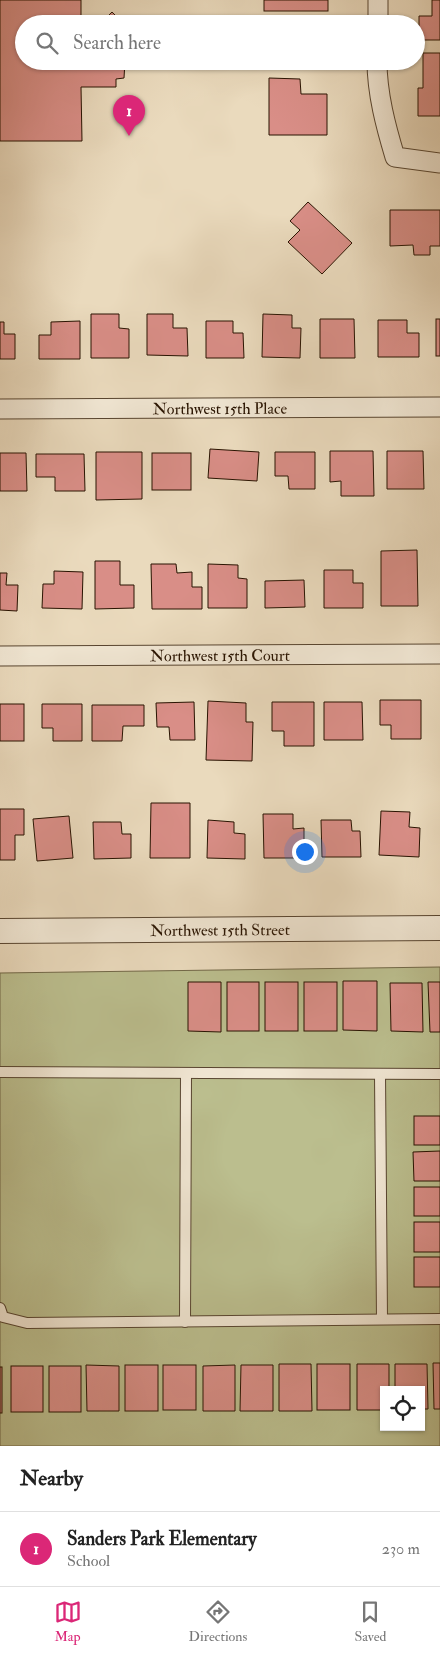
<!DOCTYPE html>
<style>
body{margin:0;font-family:"IM FELL Double Pica",serif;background:#f2f2f2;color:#222}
.controls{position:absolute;right:15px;bottom:15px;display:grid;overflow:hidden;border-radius:0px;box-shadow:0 1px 4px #0004}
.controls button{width:45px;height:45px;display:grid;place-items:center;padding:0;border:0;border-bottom:1px solid #e0e0e0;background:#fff;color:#222;font:25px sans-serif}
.you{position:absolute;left:304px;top:851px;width:18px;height:18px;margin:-12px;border:4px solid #fff;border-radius:50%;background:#1a73e8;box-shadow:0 0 0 8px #1a73e833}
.badge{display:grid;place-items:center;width:32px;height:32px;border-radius:50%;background:#db2777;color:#fff;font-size:16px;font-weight:700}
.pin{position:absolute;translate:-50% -41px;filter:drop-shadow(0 1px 2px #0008)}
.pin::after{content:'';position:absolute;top:26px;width:18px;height:15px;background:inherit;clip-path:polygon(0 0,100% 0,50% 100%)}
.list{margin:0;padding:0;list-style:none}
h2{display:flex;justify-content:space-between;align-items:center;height:65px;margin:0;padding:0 20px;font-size:21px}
h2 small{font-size:16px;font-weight:400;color:#767676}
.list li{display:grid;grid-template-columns:32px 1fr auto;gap:15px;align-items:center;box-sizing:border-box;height:75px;padding:0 20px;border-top:1px solid #e0e0e0}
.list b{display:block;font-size:19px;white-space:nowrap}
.list p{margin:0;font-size:16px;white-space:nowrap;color:#767676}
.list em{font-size:16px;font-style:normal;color:#767676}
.icon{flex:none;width:28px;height:28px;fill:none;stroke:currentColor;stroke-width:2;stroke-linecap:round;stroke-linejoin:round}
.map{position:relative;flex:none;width:440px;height:1446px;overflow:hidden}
.search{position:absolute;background:#fff;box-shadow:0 1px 4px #0004;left:15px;right:15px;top:15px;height:55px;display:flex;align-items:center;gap:12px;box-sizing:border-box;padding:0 18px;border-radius:28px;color:#767676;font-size:19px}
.sheet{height:140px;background:#fff}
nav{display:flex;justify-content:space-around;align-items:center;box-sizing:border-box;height:70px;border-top:1px solid #e0e0e0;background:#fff;font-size:14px;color:#767676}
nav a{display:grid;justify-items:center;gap:2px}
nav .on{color:#db2777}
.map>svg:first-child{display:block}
</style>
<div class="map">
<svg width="440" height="1446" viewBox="0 0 440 1446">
<rect width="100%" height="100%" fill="#eadabd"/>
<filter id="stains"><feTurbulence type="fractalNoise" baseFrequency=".004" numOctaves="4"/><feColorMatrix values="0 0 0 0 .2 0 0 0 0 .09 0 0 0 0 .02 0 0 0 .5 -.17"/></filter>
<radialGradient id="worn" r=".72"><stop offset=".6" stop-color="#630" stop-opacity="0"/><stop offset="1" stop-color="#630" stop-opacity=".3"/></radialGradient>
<path fill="#bbbe8e" stroke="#726848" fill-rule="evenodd" d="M440 967V1446H0V973ZM384 1390H421V1427H384Z"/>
<g fill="#d98e87" stroke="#281301">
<polygon points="0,0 81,0 81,24 24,24 24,61 125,61 124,78 116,79 116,87 81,87 82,141 0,141"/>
<rect x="264" y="0" width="64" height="11"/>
<polygon points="432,0 440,0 440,40 419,40 419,16 432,16"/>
<polygon points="112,12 124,24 100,24"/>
<polygon points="283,21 327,22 327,24 283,24"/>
<polygon points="423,53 440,53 440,116 418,116 418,88 423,88"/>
<polygon points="266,61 313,61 313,69 266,68"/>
<polygon points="269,78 300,79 301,94 327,94 327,135 269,135"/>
<polygon points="308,202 352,243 322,274 288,242 300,230 290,221"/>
<polygon points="390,210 440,210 440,246 430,246 430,255 414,255 413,245 390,246"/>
<polygon points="91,314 119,314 119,328 129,329 129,358 91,358"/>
<polygon points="147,314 173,314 173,328 187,328 188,356 147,355"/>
<polygon points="263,314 292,315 292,328 301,328 300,358 262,357"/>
<polygon points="320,319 354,319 355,358 320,358"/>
<rect x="436" y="319" width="4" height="37"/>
<polygon points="378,320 407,320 407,333 419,333 419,357 378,357"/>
<polygon points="80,321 80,359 39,359 39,335 51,335 51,322"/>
<polygon points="206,321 233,321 233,333 243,333 244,358 206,358"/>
<polygon points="0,322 4,322 4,334 15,334 15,359 0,359"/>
<polygon points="210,449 259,452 257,481 208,478"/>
<polygon points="330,451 373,451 374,496 341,496 341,481 330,482"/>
<polygon points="387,451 423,451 424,489 387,489"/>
<polygon points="96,452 142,452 142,499 96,500"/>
<polygon points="275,452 315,452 315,489 289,489 288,476 275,476"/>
<polygon points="0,453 26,453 27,491 0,491"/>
<rect x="152" y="453" width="39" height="37"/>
<polygon points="36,454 84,454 85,491 55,491 55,477 36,477"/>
<polygon points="417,550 418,606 381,606 381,551"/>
<polygon points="95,561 120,561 120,585 134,585 134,608 95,609"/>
<polygon points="151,564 176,564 177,573 192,572 192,587 202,587 202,609 152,609"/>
<polygon points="208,564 238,565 238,578 247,579 247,608 208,608"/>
<polygon points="324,570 353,570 353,583 363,583 363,608 324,608"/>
<polygon points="54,571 83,572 82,609 42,608 43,584 54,584"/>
<polygon points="0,573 7,573 6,585 18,585 17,611 0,610"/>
<polygon points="304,580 305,607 265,608 265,581"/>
<polygon points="380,700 421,700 421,739 391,739 391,725 380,725"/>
<polygon points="208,701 246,703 246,722 253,722 252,761 206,760"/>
<polygon points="194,702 195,740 170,740 169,727 157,727 156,703"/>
<polygon points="272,702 314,702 314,746 284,746 284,731 272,731"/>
<polygon points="324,702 362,702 363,740 324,740"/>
<rect x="0" y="704" width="24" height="37"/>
<polygon points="42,704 82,704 82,741 53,741 53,728 42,728"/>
<polygon points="92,705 144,705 144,726 123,726 122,741 92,741"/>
<polygon points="151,803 190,803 190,858 150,858"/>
<polygon points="0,809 24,809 24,835 15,835 15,860 0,860"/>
<polygon points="381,811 410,812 409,827 420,828 419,857 379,855"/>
<polygon points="263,814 293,814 293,829 304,828 304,858 264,858"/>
<polygon points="69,816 73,858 37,861 33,819"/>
<polygon points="208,820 234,822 234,833 245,834 245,859 207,858"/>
<polygon points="321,820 351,820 352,831 360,831 361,857 322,857"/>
<polygon points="93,822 121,822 122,834 131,834 131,858 94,859"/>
<polygon points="343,981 377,981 377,1031 343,1030"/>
<polygon points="188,982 221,982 221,1032 188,1031"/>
<rect x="227" y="982" width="32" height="49"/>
<rect x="265" y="982" width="33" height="49"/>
<rect x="304" y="982" width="33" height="49"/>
<polygon points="428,982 440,982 440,1032 430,1032"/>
<polygon points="390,983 422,983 423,1032 391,1031"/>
<rect x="414" y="1116" width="26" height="29"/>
<polygon points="440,1151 440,1181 414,1181 413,1152"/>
<rect x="414" y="1187" width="26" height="29"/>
<rect x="414" y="1222" width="26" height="30"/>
<rect x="414" y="1257" width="26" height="30"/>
<polygon points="433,1363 440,1363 440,1409 434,1409"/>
<polygon points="279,1364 311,1364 312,1411 279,1411"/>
<rect x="317" y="1364" width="33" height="46"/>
<polygon points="357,1364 389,1364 389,1390 384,1390 384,1410 357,1410"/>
<polygon points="395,1364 427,1364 428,1409 421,1409 421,1390 395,1390"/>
<polygon points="86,1365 119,1366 119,1411 87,1411"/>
<rect x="125" y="1365" width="33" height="46"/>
<rect x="163" y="1365" width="33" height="45"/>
<polygon points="235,1365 235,1411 203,1411 203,1366"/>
<polygon points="241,1365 273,1365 273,1411 240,1411"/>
<rect x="11" y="1366" width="32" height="46"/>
<rect x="49" y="1366" width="32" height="46"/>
<rect x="0" y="1367" width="2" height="46"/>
</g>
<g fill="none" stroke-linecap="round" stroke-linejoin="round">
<g stroke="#584530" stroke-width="12">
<g id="service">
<polyline points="0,1072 440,1074"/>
<polyline points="380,1074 382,1319"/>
<polyline points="0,1308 3,1317 27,1323 440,1319"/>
<polyline points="185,1322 186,1073"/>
</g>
</g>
<g stroke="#584530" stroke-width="21">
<g id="minor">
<polyline points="378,24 378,0"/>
<path d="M377 61C377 94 386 127 395 157L440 163"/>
<path id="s1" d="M0 409 440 407"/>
<path id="s2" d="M0 656 440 654"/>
</g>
</g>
<g stroke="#584530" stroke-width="26">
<g id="tertiary">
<path id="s3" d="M0 931 440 928"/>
</g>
</g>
<use href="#service" stroke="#f1e7d4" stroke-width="10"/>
<use href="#minor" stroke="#f1e7d4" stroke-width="19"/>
<use href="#tertiary" stroke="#f1e7d4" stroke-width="24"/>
</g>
<g text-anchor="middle" stroke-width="4" stroke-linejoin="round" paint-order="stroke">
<g font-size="16" fill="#281301" stroke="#f1e7d4">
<text dy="6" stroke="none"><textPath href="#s1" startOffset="220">Northwest 15th Place</textPath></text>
<text dy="6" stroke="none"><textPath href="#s2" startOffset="220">Northwest 15th Court</textPath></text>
<text dy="6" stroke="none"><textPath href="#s3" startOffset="220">Northwest 15th Street</textPath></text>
</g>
</g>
<rect width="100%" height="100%" filter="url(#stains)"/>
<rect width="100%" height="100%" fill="url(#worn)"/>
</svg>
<div class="controls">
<button><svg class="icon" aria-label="locate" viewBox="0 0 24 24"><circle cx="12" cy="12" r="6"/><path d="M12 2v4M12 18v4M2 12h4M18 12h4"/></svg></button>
</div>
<div class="you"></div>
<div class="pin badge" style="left:129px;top:136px">1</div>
<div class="search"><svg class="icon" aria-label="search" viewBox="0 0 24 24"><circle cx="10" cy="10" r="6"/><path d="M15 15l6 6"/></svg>Search here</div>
</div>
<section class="sheet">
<h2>Nearby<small></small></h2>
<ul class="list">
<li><span class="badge">1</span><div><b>Sanders Park Elementary</b><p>School</p></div><em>230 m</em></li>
</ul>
</section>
<nav>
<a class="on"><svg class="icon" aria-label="map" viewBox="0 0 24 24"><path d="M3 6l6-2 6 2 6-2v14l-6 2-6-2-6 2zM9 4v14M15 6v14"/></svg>Map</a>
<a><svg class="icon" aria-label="directions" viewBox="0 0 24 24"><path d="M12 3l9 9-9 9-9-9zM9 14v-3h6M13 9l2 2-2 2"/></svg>Directions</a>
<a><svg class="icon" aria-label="saved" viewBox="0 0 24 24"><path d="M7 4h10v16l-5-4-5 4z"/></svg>Saved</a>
</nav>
